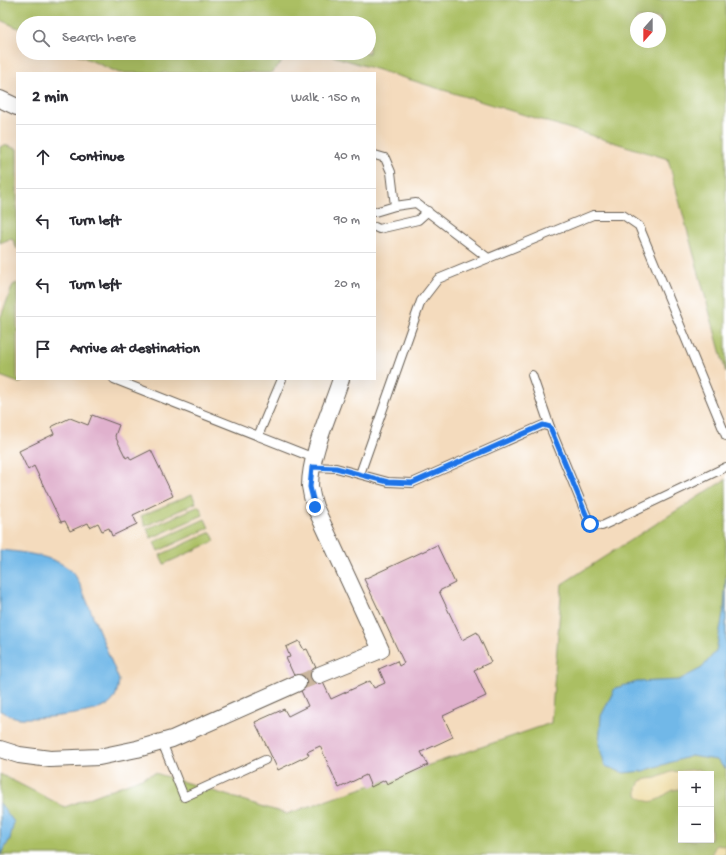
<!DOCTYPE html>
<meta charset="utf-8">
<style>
body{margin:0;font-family:"Gochi Hand",sans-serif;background:#f2f2f3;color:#2b2b33}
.controls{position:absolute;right:12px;bottom:12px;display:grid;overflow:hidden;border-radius:0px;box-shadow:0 4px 16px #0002}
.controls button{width:36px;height:36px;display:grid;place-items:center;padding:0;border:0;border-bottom:1px solid #e1e1e2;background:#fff;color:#2b2b33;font:20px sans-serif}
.compass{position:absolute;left:630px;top:12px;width:36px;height:36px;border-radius:50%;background:#fff;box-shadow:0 4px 16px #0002;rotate:201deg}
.stop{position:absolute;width:12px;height:12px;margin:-9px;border:3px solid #1a73e8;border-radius:50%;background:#fff}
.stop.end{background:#1a73e8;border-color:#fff;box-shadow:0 1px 4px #0008}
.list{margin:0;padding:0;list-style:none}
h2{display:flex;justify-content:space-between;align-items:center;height:52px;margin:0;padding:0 16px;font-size:17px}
h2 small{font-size:13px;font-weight:400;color:#7c7c81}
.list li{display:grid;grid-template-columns:26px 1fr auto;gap:12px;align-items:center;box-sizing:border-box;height:64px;padding:0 16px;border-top:1px solid #e1e1e2}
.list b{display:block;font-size:15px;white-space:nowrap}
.list em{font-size:13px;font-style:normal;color:#7c7c81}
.icon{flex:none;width:22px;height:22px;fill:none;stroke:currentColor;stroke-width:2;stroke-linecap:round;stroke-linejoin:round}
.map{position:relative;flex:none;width:726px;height:855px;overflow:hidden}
.search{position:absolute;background:#fff;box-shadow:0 4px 16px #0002;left:16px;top:16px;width:360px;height:44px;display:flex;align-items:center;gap:10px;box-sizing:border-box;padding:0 14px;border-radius:22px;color:#7c7c81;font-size:15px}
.panel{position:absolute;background:#fff;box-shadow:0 4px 16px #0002;left:16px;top:72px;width:360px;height:308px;border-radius:0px}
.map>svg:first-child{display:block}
</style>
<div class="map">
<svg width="726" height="855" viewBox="0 0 726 855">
<rect width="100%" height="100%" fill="#fff"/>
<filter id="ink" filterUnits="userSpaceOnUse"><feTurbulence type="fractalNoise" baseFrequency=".025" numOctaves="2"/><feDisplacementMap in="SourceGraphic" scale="8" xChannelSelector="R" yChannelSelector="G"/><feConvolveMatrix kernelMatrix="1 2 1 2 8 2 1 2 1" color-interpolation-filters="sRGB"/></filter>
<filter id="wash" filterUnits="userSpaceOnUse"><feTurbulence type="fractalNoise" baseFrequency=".012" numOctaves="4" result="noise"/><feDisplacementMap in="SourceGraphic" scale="16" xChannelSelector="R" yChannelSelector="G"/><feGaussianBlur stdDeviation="0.9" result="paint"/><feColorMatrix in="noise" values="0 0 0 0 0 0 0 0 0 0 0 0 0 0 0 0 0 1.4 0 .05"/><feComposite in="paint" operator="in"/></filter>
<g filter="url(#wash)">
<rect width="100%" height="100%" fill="#f4dbbd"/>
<g fill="#abbf63" stroke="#646e40" fill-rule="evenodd">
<path d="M0 0H726V373L668 159 323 53H369V23H23V30L0 20ZM636 18H660V42H636Z"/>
<polygon points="74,53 291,53 271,73 119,73"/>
<polygon points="4,145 17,149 17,249 12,238 0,243 0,147"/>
<polygon points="17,283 17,379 29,379 19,383 0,376 0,319 13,285"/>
<path d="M726 479V855H0V774L65 807 155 773 287 814 551 723 562 584ZM681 774H711V840H681Z"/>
<polygon points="192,494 196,503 145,526 141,516"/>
<polygon points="199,506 203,515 151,538 147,529"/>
<polygon points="205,519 209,528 158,551 154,542"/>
<polygon points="211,532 215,541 164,564 160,555"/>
</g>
<g fill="#eeda9e" stroke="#857b5d">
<path d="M699 769 705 774H681V789C663 788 657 813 637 795V788L640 781 648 779 656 778 671 772Z"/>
<polygon points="726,844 726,855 711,855 715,847 717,845 723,846"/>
</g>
<g fill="#71b8e8" stroke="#466a82">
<path d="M0 550C22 552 61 556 75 575 78 580 80 585 82 589L119 680C118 689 116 700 108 705 94 714 38 719 20 718 14 718 6 713 0 711Z"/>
<polygon points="726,578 726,770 717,760 691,756 643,771 624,773 605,766 599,744 601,716 615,688 637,682 679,680 702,668 716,651 724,609"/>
<polygon points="0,803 14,822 10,839 1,855"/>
</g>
<g id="blocks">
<g fill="#e0b1cd">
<polygon points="92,415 119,425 115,436 126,458 129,456 131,460 151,450 173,496 133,515 137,524 112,536 109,528 102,531 98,523 90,527 88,523 70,531 65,521 61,522 34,466 28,470 19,451 54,434 51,427 70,418 88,425"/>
<polygon points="437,545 455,583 439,591 462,640 477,632 491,662 474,670 486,696 443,716 453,737 421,752 428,765 387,784 385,780 371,787 366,775 339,788 320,746 307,752 309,755 278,770 255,722 284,709 288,716 308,706 286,658 290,657 286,647 299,641 304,650 307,649 331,699 370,681 374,688 385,683 379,669 397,661 399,666 404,663 364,579"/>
</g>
</g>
</g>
<g filter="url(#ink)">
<use href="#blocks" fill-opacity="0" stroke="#685f54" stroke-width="1"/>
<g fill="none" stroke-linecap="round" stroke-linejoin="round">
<polyline stroke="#c9b59d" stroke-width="16" stroke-dasharray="16 8" stroke-linecap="butt" points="298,683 319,675"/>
<g stroke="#685f54" stroke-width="10">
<g id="service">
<polyline points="375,155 385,158 391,172 395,206"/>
<polyline points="375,212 395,206 416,203 488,258"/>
<polyline points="375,227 379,229 418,220 428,211"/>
<polyline points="532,375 550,427"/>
<polyline points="114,379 314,458"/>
<polyline points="258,436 282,379"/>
<polyline points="312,467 336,468 388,482 412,483 543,425 550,427 590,524 602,526 726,467"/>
<polyline points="360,474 421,301 438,279 593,215 623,215 639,226 726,436"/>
<polyline points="162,742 184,797 265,760"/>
</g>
</g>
<g stroke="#685f54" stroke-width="18">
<g id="minor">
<polyline points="0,99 17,107"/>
<path d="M319 675 381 650 315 507C313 501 311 493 310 486 310 454 331 410 341 379"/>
<polyline points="0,749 19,755 50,759 99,757 137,749 172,739 298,683"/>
</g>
</g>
<use href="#service" stroke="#fff" stroke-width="8"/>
<use href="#minor" stroke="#fff" stroke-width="16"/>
</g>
</g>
<g fill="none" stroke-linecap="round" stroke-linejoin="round" filter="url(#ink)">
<polyline stroke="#1a73e8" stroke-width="5" points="315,507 310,487 312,467 336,468 388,482 412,483 543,425 550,427 590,524"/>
</g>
</svg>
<div class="controls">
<button>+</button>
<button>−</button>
</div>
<svg class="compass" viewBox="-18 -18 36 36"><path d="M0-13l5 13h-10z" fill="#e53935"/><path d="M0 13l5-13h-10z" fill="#7c7c81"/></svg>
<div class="stop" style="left:590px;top:524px"></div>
<div class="stop end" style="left:315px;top:507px"></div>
<div class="search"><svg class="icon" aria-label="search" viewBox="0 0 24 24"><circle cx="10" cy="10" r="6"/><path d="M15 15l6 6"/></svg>Search here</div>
<section class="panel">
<h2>2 min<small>Walk · 150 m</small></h2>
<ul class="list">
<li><svg class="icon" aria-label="ahead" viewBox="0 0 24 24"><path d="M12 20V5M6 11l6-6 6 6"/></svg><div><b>Continue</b></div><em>40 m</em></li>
<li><svg class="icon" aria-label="left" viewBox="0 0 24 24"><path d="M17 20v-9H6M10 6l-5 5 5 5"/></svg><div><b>Turn left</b></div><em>90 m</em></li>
<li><svg class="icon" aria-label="left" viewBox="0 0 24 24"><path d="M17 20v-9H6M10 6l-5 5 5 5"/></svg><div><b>Turn left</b></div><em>20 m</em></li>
<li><svg class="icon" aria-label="arrive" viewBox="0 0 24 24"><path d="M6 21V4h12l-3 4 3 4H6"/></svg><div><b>Arrive at destination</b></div></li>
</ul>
</section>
</div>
